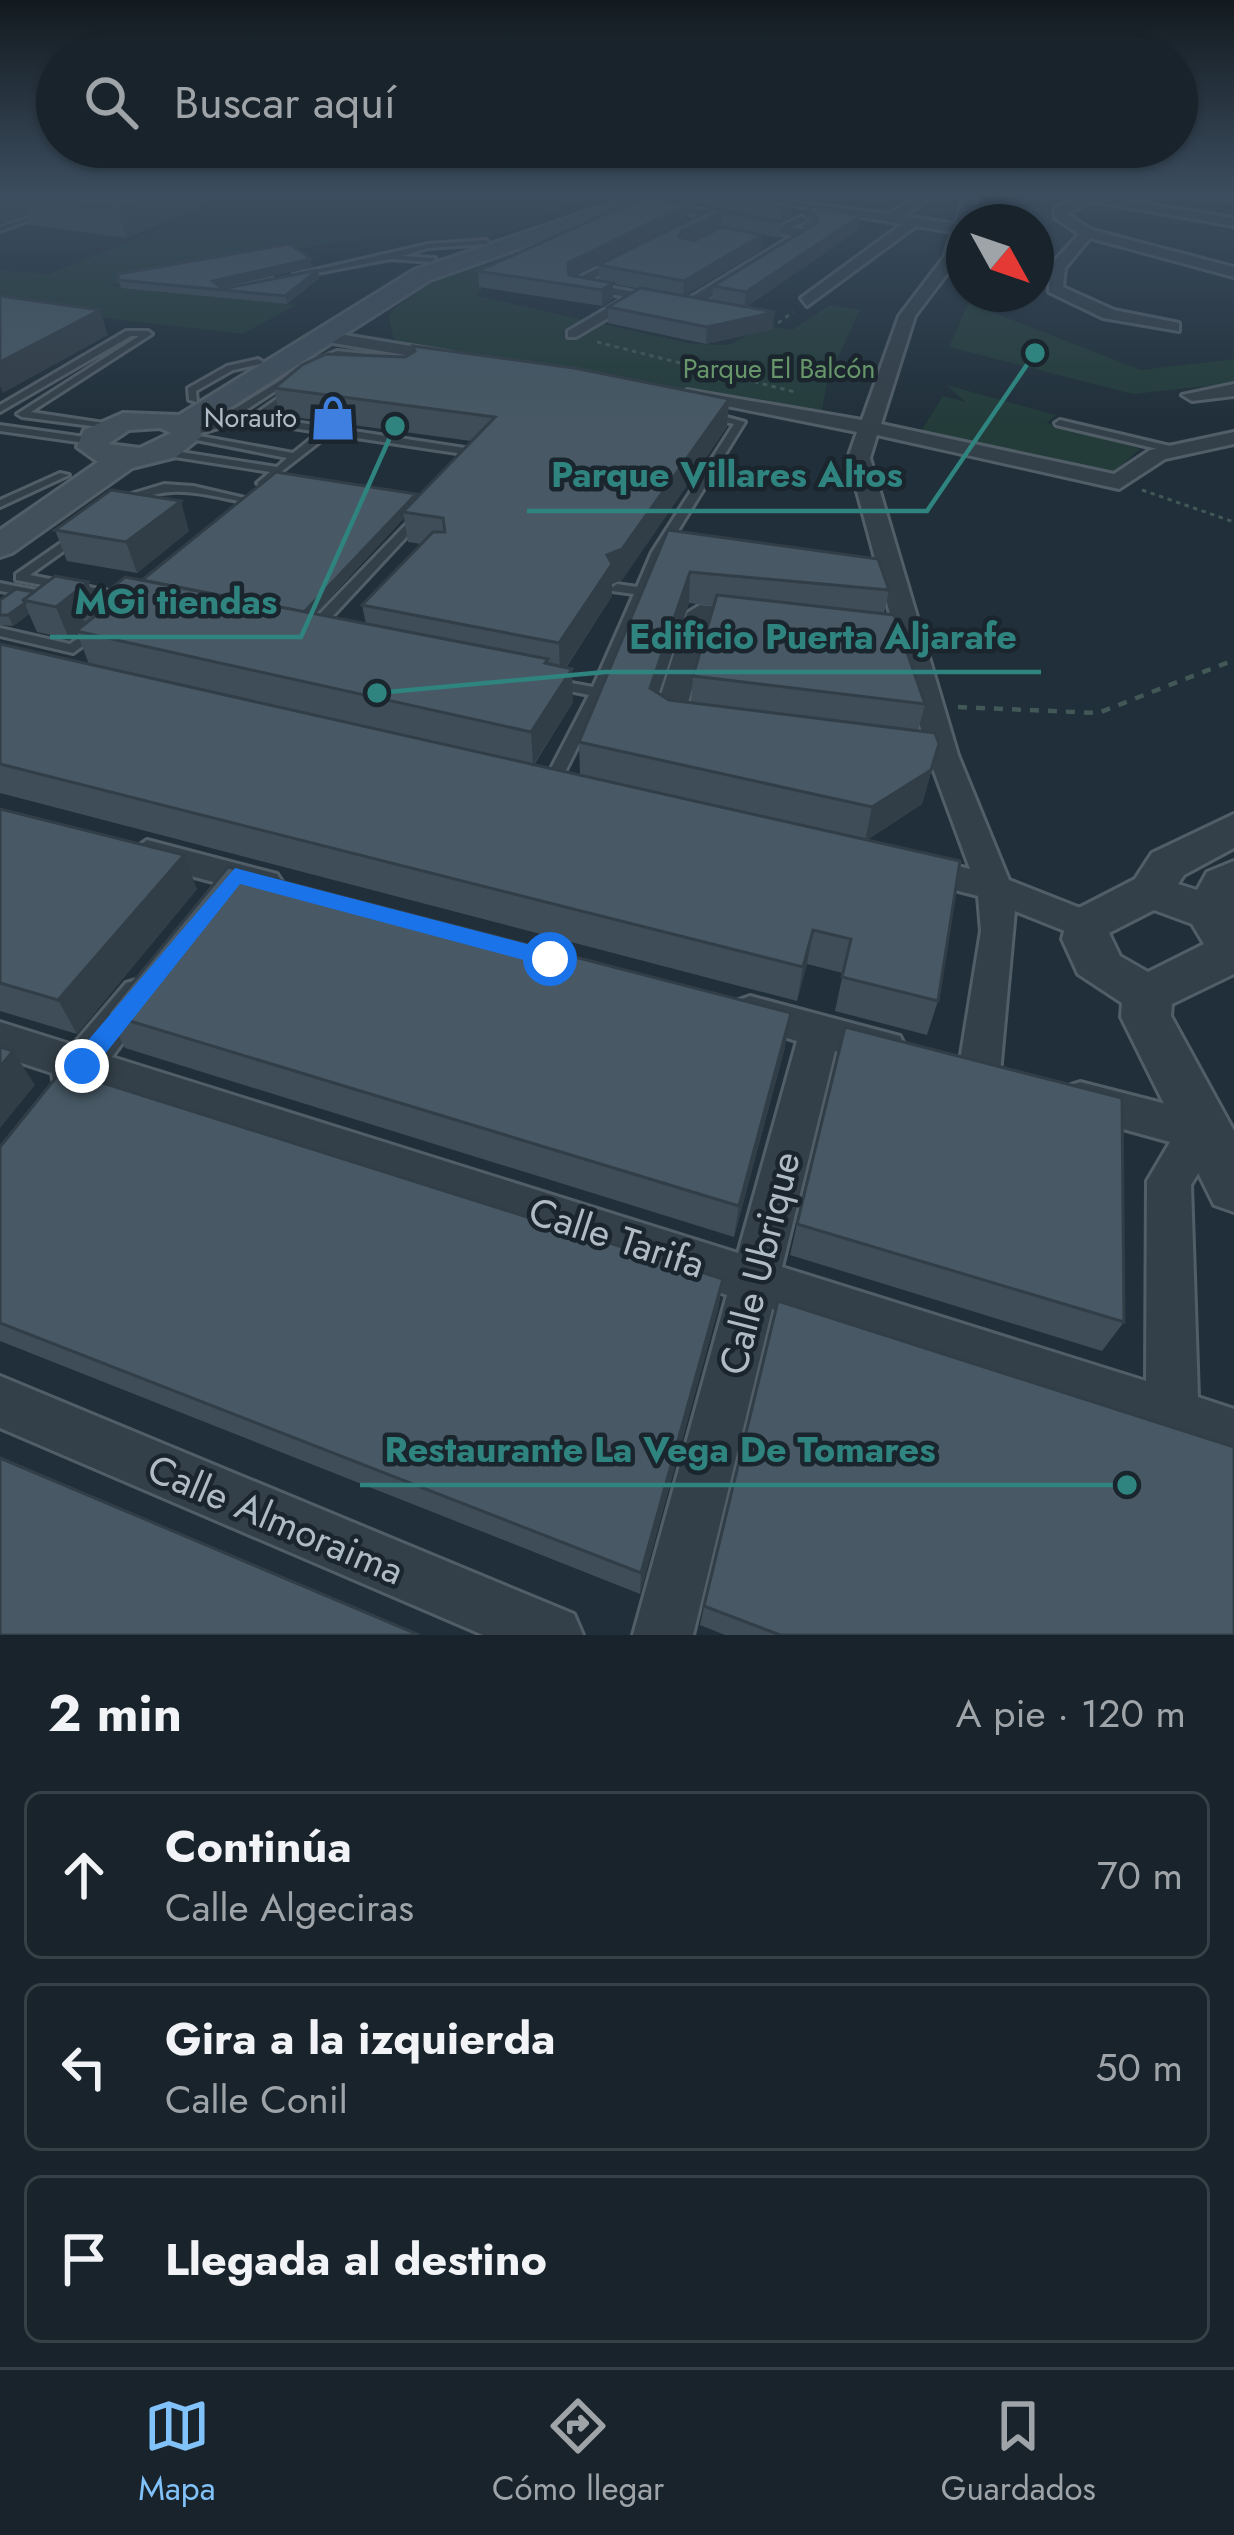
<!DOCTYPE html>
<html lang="es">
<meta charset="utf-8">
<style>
body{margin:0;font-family:Jost,sans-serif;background:#252f37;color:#f1f3f6}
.compass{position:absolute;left:946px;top:204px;width:108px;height:108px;border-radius:50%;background:#18232b;box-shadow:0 3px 9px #0004;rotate:130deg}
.stop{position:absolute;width:36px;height:36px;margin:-27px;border:9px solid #1a73e8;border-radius:50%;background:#fff}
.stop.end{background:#1a73e8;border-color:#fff;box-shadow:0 3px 12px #0008}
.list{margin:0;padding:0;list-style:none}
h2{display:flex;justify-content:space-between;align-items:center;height:156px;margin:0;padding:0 48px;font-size:51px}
h2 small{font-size:39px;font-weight:400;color:#9fa4a9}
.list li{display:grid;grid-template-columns:78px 1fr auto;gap:36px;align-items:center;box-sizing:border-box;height:168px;margin:0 24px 24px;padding:0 24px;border:3px solid #364047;border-radius:18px}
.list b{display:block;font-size:45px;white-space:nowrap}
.list p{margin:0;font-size:39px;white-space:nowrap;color:#9fa4a9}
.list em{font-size:39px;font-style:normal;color:#9fa4a9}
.icon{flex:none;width:66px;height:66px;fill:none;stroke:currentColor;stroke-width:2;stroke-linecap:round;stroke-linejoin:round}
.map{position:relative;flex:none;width:1234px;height:1635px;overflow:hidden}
.search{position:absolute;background:#18232b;box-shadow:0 3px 9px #0004;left:36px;right:36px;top:36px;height:132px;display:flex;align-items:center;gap:30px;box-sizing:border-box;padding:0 42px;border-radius:66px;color:#9fa4a9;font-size:45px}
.sheet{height:732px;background:#18232b}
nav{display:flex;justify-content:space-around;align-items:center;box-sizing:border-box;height:168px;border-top:3px solid #364047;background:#18232b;font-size:33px;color:#9fa4a9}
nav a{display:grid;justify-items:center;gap:6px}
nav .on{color:#80c2f9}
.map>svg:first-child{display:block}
</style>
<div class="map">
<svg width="1234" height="1635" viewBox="0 0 1234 1635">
<rect width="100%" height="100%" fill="#202f39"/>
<g fill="#233c3a">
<polygon points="244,193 553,193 563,199 562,207 545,220 481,239 387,237 324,244 108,285 296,305 243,334 0,306 0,270 50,274"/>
<polygon points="590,222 491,275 477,296 693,344 729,345 765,325 792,330 830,305 860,310 827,381 821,417 403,347 393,337 389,316 395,308 456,265"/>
<polygon points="968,303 1141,370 1234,359 1234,383 1133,394 949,347"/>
<polygon points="946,385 1056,415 1047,423 1140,449 1110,476 921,431 943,396 966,402"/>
</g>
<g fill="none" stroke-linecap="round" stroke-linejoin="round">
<g stroke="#525e67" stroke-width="6">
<g id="service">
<polygon points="44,212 49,213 0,231 0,227"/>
<polygon points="486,240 489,244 428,248 403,256 435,258 432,262 390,259 297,277 293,275 428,244"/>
<polygon points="271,278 274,282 223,293 219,291"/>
<polygon points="126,331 148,331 152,334 31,412 111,424 116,427 115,429 22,417 17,414 139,336 131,336 0,412 0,405"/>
<polygon points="337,351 387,356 392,359 387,362 338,357 318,364 313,361"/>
<polygon points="258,359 263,362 261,364 233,370 196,391 197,402 189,400 188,388 227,366"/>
<polygon points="291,374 296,377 294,379 218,428 194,435 293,453 319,432 253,422 248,419 291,389 294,390 294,394 262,417 478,450 483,453 473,461 468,458 470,455 330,434 263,486 257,483 270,472 162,455 157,452 162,449 277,467 287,458 181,437 183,432 210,424"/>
<polygon points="708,412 745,422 666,550 670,553 662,556 605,692 556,790 544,790 542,786 589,695 550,687 548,684 555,680 593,687 634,594 612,591 611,588 617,584 637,587 652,552 734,424 704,417 703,415"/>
<polygon points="1060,420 1170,446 1171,448 1166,451 1056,425 1055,423"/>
<polygon points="0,425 92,438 97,441 92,444 0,431"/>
<polygon points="60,473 69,475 0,507 0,500"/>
<path d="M164 484 193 486 249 499 243 502C196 493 166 482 123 508L113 506 131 494Z"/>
<polygon points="415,515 425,517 318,632 308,632 308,626"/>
<polygon points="78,531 84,535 82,538 30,575 129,595 129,601 16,580 16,574"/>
<polygon points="0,583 36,590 37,593 31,597 0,591"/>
<polygon points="98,624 105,628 103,631 73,653 0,636 0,628 70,644"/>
</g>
</g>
<g stroke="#525e67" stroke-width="6">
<g id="pedestrian">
<polygon points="802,216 806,221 784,231 775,229"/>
<polygon points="626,254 630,259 585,283 663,297 663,303 639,300 576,337 568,337 568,331 626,297 570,286 570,282"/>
</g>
</g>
<g stroke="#525e67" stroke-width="6">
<g id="minor">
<polygon points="723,193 889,214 921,193 936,193 904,216 955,224 966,193 978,193 970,222 964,222 959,258 915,316 881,424 1114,474 1150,450 1234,432 1234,444 1165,459 1119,489 877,435 870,458 958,755 1009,880 1098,915 1103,925 1098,935 1085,939 1015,911 1000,1073 994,1085 979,1091 964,1085 958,1073 981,931 978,896 904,877 899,868 904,859 916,856 970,869 928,755 848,458 857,432 677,396 687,390 862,420 899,316 944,257 952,232 916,226 807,306 801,298 902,224"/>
<polygon points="1209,193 1234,193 1234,201 1210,196"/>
<polygon points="1085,194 1234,218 1234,226 1091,201 1067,214 1092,230 1234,267 1234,277 1090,238 1065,268 1063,287 1114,310 1179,323 1179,331 1103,318 1049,292 1049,267 1079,234 1055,218 1054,209"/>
<polygon points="639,197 805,230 812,234 689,311 683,302 792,236 639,203"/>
<polygon points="321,331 453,353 462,358 453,363 315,340 315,332"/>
<polygon points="1234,384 1234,396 1192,401 1182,395"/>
<polygon points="700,605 756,611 769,619 756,627 711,622 685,713 705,716 709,723 694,732 657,727 653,720 687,613"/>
<polygon points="147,840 277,874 283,883 277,892 265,896 135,861 130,852"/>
<polygon points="140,979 154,983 159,994 112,1057 738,1253 797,1041 736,1023 730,1012 736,1001 750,996 900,1036 906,1048 900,1060 886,1065 835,1051 782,1267 1146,1381 1147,1181 1170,1142 1065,1113 1059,1100 1065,1087 1080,1082 1217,1117 1224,1131 1191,1185 1198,1397 1234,1409 1234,1461 772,1309 693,1635 633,1635 727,1295 90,1085 70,1097 55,1092 52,1073 0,1056 0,1022 73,1045 126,983"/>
<polygon points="0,1376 574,1614 583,1635 483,1635 0,1428"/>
</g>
</g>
<g stroke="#525e67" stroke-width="6">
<g id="tertiary">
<polygon points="641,193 660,193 648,200"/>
<path d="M1234 814V848L1184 875 1178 884 1197 890 1207 872 1234 861V974L1172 1004 1171 1016 1234 1131V1212L1214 1205 1121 1017 1122 1003 1078 974 1062 939 1069 913 1135 879 1152 853ZM1154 910 1192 924 1204 944 1148 972 1120 956 1109 933Z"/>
</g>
</g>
<g stroke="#525e67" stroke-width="6">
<path id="secondary" d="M636 195 643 197V205L430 280 200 427 201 437 176 457 132 468 12 553 0 557V530L98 462 77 447 84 430 123 413 179 415 414 270ZM160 428 171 433 140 448 108 444 129 430Z"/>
</g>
<g stroke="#425857" stroke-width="3" stroke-dasharray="4.5 4.5" stroke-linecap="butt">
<polyline points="778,323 793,312"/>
<polyline points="597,342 795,392"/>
<polyline points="1142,490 1234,522"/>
</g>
<polyline stroke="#425857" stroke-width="4.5" stroke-dasharray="9 9" stroke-linecap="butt" points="958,707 1098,713 1234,660"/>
<use href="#service" fill="#344049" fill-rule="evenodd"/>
<use href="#pedestrian" fill="#344049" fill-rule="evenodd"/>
<use href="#minor" fill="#344049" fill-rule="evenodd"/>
<use href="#tertiary" fill="#344049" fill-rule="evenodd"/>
<use href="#secondary" fill="#42505c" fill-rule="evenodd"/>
</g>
<g fill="#3e4d57" fill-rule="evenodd">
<polygon points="0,193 235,193 126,238 31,225 28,215"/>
<polygon points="671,193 737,193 792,204 790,217 782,221 671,198"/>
<polygon points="688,204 688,218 573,276 599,280 599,265 712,209 781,223 780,238 724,227 761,250 684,296 712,301 713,286 809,227 806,226 808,211 858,230 746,307 773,329 706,344 608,323 608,307 640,289 613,284 613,299 602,306 479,287 478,271"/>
<polygon points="312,267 220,288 222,289 318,270 319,278 287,304 121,288 118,280"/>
<path d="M413 346 729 399 727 427 622 580 612 584V596L566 668 573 702 534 765 580 775 579 742 668 530 889 590 884 614 925 704 918 731 939 744 922 804 867 840 938 1001 927 1035 835 1011 843 973 807 964 797 1001 0 793V644L89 664 77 633 69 639 37 632 29 614 13 626 0 625V600L88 582 95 601 142 580 417 498 471 441 279 415 274 388 405 357 413 352ZM404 518 408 542 421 544 362 605 366 624 315 614ZM689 603 713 606 693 676 691 703 669 700 658 694Z"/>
<polygon points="55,530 189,531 137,573 67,561"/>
<polygon points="0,809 197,889 77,1034 0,1011"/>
<polygon points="107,1014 785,1047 734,1237 125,1048"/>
<polygon points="0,1147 723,1279 718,1309 640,1594 0,1341"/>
<polygon points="797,1224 1124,1322 1102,1351 790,1255"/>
<polygon points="704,1606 1234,1635 725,1635 700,1625"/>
</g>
<g fill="#323e47">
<polygon points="4,193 94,193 22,197 28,215 0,225 0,194"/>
<polygon points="161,193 235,193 126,238 118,209"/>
<polygon points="688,204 688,218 568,278 568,263"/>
<polygon points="792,204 790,217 782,221 783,208"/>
<polygon points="722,212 721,227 680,246 679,237 681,231"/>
<polygon points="860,216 858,230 744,308 746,292"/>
<polygon points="762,235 761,250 683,297 684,281"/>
<polygon points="311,259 312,267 215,289 213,281"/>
<polygon points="318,270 319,278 287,304 285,296"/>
<polygon points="613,283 613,299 602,306 602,290"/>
<polygon points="100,310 108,335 3,393 0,386 0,362"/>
<polygon points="775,312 773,329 706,344 707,327"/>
<polygon points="729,399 727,427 622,580 612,584 612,596 560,676 559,643 607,555"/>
<polygon points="416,494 418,504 403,512 404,518 304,625 302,614"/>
<polygon points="181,501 189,531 137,573 126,542"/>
<polygon points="690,572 689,603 649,722 650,688"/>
<polygon points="88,582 100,614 95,616 81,613 86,625 69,639 56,607"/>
<polygon points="25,603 29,614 13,626 8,615"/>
<polygon points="572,669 573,702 533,765 531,732"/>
<polygon points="939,744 922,804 865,841 872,807"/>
<polygon points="184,855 197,889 77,1034 58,1000"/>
<polygon points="813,930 807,964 797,1001 803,967"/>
<polygon points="791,1013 785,1047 734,1237 739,1206"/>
<polygon points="13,1051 35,1085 0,1128 0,1067"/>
<polygon points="723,1279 718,1309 640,1594 641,1573"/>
</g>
<g fill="#485965" stroke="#323e47" stroke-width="3">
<polygon points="35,193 161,193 118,209 22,197"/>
<polygon points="708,193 737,193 792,204 783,208"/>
<polygon points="648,195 688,204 568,263 569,275 613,283 602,290 478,271"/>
<polygon points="812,206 860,216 746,292 713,286 816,223 818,218 808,211"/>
<polygon points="712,209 781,223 722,212 681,231 679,237 694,241 722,227 762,235 684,281 599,265"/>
<polygon points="290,244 311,259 213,281 222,289 318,270 285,296 118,280 118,274"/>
<polygon points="640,288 775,312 707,327 608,307"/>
<polygon points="0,296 100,310 0,362"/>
<polygon points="413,346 574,368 729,399 622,549 607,555 612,564 559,643 362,605 433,532 445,532 443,518 403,512 495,417 274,388 302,365 326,354 405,357 415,351"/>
<polygon points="276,472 416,494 304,612 142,580"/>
<polygon points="111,490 181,501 126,542 55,530"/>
<polygon points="668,530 878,559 889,590 690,572 650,688 669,700 935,733 939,744 931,770 872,807 579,742"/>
<polygon points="55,576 88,582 56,607 23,600"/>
<polygon points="125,577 548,659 545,663 572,669 531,732 76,631 95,616 81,613"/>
<polygon points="16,589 34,592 23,600 25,603 8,615 0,615 0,600"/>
<polygon points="717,595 894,615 925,704 693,676"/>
<polygon points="0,644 960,861 938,1001 842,977 851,939 813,930 803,967 0,764"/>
<polygon points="0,809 184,855 58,1000 0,983"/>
<polygon points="228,867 791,1013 739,1206 107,1014"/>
<polygon points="845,1027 1122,1098 1124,1322 797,1224"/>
<polygon points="0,1047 13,1051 0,1067"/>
<polygon points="62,1070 723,1279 641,1573 0,1323 0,1147"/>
<polygon points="778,1301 1234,1447 1234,1635 780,1635 704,1606"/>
<polygon points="0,1458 419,1635 0,1635"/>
</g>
<linearGradient id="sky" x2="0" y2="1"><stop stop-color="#121a1f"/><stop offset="0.46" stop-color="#3c4d5f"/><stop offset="1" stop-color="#3c4d5f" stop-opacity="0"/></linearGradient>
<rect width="1234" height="422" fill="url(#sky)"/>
<polygon fill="#1a73e8" points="235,868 550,950 561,959 550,967 240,884 90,1073 73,1073 73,1058"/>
<defs>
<g id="shop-bare" transform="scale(3.6)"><path d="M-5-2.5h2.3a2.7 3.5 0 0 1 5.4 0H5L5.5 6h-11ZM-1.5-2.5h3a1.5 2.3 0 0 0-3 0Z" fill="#3f7fe0" stroke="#1a252e" stroke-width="2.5" paint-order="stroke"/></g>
</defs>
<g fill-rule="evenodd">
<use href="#shop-bare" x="333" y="418"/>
</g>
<g text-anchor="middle" stroke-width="9" stroke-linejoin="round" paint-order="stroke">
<g font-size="27" fill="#669669" stroke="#1a252e">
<text x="779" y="378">Parque El Balcón</text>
</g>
<g font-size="27" fill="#afbbc5" stroke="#1a252e" text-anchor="end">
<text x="297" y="427">Norauto</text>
</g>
<g font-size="39" fill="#afbbc5" stroke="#1a252e">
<text transform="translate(617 1237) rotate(18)" y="14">Calle Tarifa</text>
<text transform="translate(759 1263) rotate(-76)" y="14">Calle Ubrique</text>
<text transform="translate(276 1519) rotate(23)" y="14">Calle Almoraima</text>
</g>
</g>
<path fill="none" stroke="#2f847f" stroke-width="4.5" d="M1035 353L927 511H527M395 426L301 637H50M377 693L605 672H1041M1127 1485L959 1485H360"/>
<g fill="#2f847f" stroke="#1a252e" stroke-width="4.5">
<circle cx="1035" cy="353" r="12"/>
<circle cx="395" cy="426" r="12"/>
<circle cx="377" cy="693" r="12"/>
<circle cx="1127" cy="1485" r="12"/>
</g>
<g font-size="36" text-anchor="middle" font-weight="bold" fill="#2f847f" stroke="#1a252e" stroke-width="9" stroke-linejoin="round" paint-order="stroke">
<text x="727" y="487">Parque Villares Altos</text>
<text x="176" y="614">MGi tiendas</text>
<text x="823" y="649">Edificio Puerta Aljarafe</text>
<text x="660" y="1462">Restaurante La Vega De Tomares</text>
</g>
</svg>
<svg class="compass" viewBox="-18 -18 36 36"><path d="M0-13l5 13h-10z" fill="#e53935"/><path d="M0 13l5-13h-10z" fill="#9fa4a9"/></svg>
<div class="stop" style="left:550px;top:959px"></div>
<div class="stop end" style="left:82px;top:1066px"></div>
<div class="search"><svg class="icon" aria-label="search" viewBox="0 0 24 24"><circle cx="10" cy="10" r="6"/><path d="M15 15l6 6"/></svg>Buscar aquí</div>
</div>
<section class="sheet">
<h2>2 min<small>A pie · 120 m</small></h2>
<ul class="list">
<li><svg class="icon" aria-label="ahead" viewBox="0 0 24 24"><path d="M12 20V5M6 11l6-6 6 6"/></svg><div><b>Continúa</b><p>Calle Algeciras</p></div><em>70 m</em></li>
<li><svg class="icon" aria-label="left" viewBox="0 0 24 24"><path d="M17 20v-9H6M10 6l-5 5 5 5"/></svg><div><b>Gira a la izquierda</b><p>Calle Conil</p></div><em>50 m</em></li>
<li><svg class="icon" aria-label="arrive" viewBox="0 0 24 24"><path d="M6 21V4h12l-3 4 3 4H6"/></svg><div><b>Llegada al destino</b></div></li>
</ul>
</section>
<nav>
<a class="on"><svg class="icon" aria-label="map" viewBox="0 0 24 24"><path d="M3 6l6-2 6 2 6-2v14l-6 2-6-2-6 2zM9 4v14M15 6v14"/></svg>Mapa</a>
<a><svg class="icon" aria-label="directions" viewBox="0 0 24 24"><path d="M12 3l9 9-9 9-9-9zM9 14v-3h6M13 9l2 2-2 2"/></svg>Cómo llegar</a>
<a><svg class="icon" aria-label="saved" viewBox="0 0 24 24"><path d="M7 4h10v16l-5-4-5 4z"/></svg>Guardados</a>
</nav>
